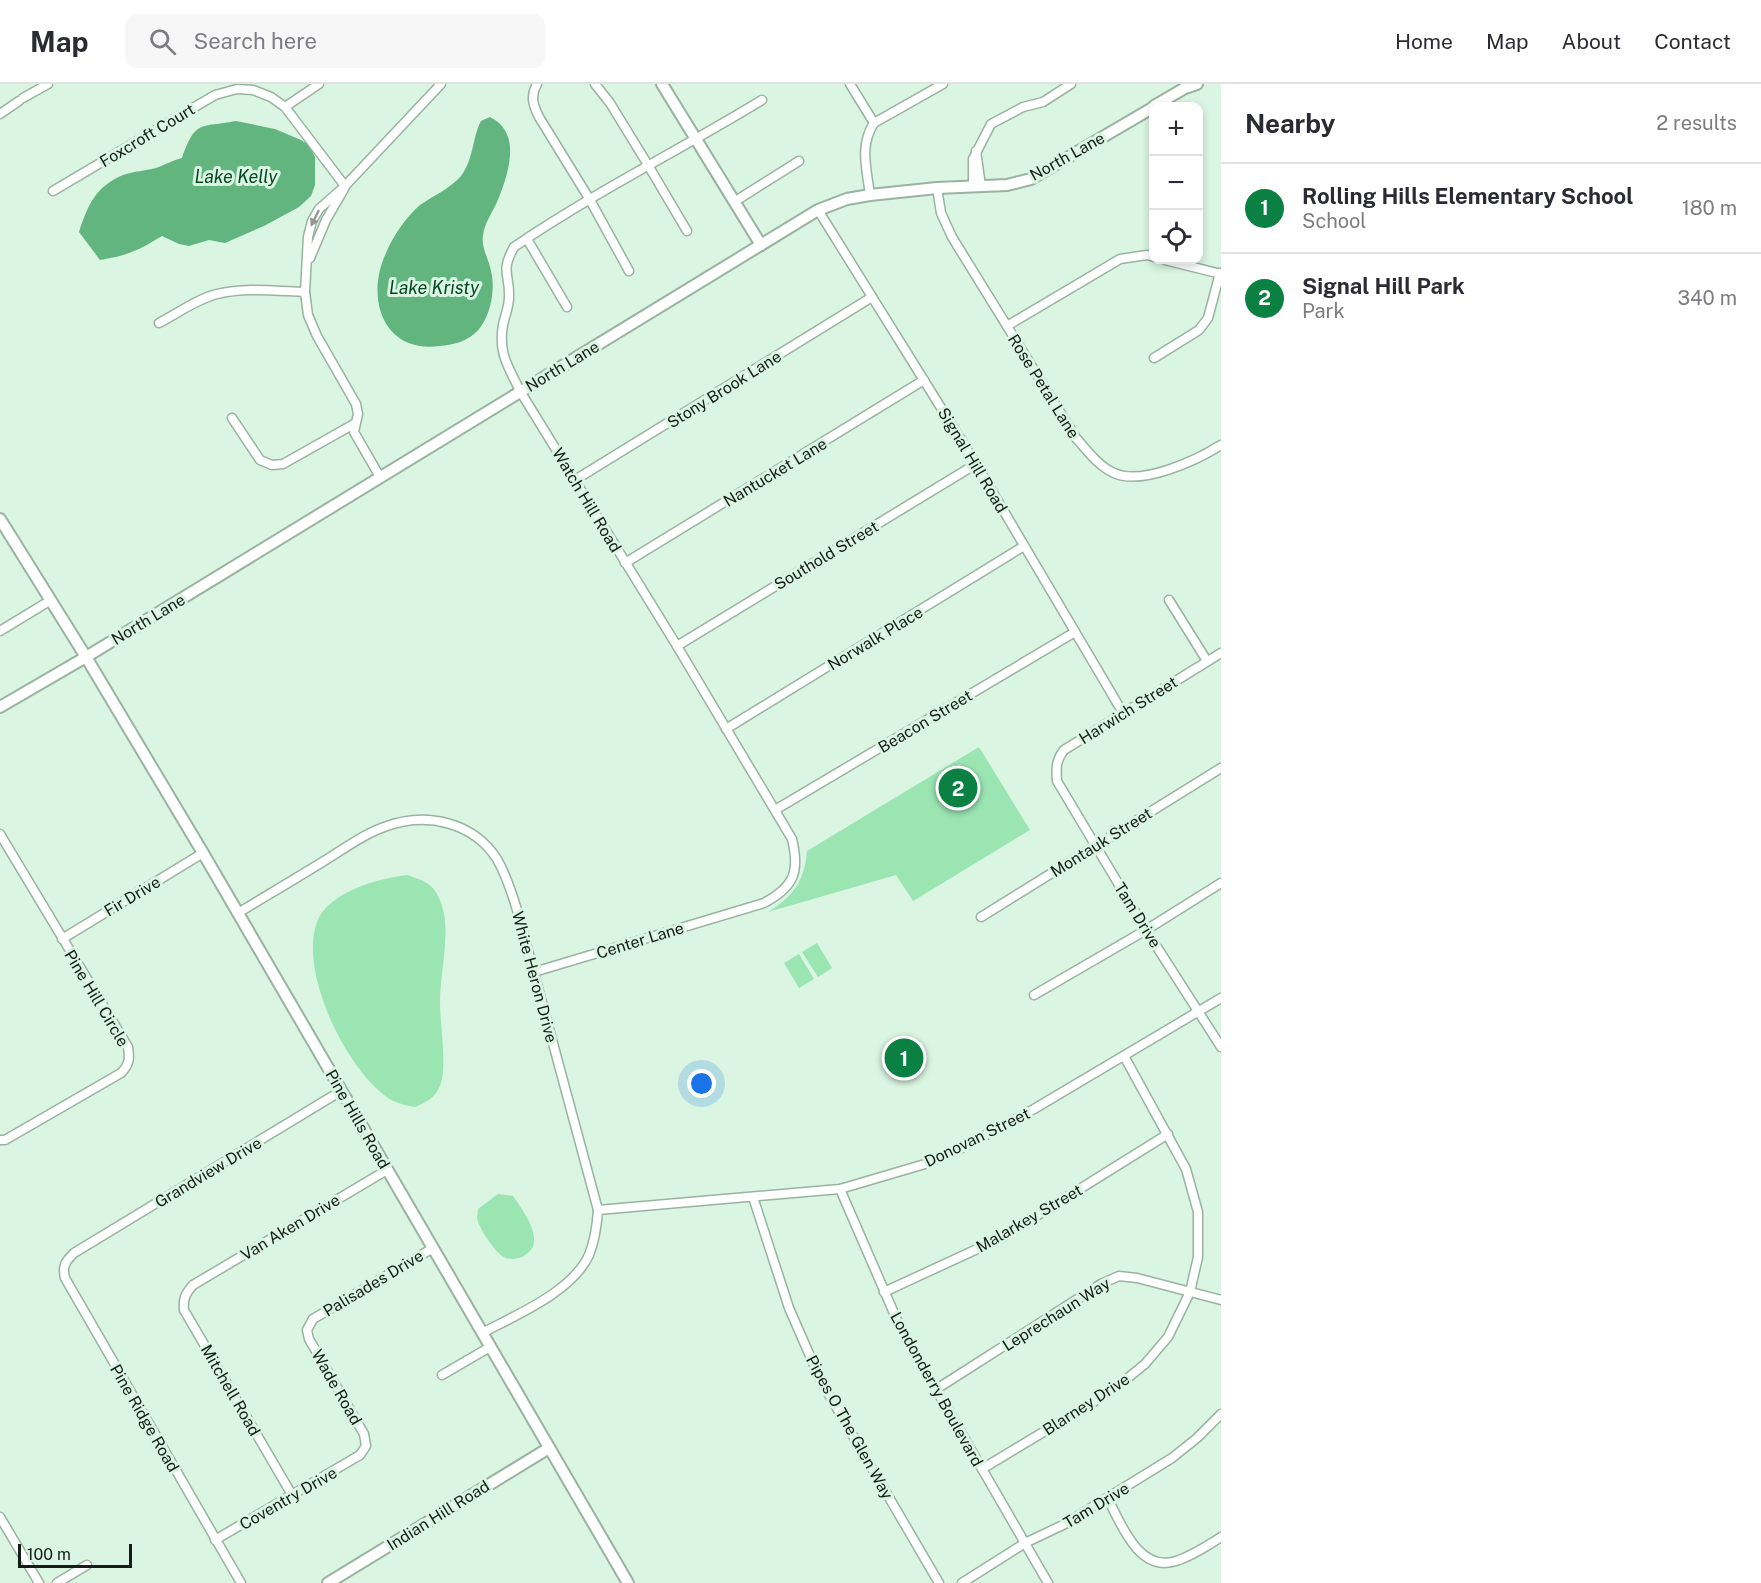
<!DOCTYPE html>
<meta charset="utf-8">
<style>
body{margin:0;font-family:"Public Sans",sans-serif;background:#f7f7f7;color:#2b2b33}
.controls{position:absolute;right:18px;top:18px;display:grid;overflow:hidden;border-radius:12px;box-shadow:0 3px 9px #0003}
.controls button{width:54px;height:54px;display:grid;place-items:center;padding:0;border:0;border-bottom:2px solid #e1e1e2;background:#fff;color:#2b2b33;font:30px sans-serif}
.scale{position:absolute;left:18px;bottom:15px;width:114px;box-sizing:border-box;padding-left:6px;border:3px solid #131c15;border-top:0;font-size:16px;line-height:21px;white-space:nowrap;color:#131c15;-webkit-text-stroke:4px #daf5e1;paint-order:stroke}
.you{position:absolute;left:702px;top:1000px;width:21px;height:21px;margin:-15px;border:4px solid #fff;border-radius:50%;background:#1a73e8;box-shadow:0 0 0 9px #1a73e833}
.badge{display:grid;place-items:center;width:39px;height:39px;border-radius:50%;background:#0b8043;color:#fff;font-size:20px;font-weight:700}
.pin{position:absolute;translate:-50% -50%;border:3px solid #fff;box-shadow:0 2px 6px #0006}
.list{margin:0;padding:0;list-style:none}
h2{display:flex;justify-content:space-between;align-items:center;height:78px;margin:0;padding:0 24px;font-size:26px}
h2 small{font-size:20px;font-weight:400;color:#7c7c81}
.list li{display:grid;grid-template-columns:39px 1fr auto;gap:18px;align-items:center;box-sizing:border-box;height:90px;padding:0 24px;border-top:2px solid #e1e1e2}
.list b{display:block;font-size:22px;white-space:nowrap}
.list p{margin:0;font-size:20px;white-space:nowrap;color:#7c7c81}
.list em{font-size:20px;font-style:normal;color:#7c7c81}
.icon{flex:none;width:33px;height:33px;fill:none;stroke:currentColor;stroke-width:2;stroke-linecap:round;stroke-linejoin:round}
.map{position:relative;flex:none;width:1221px;height:1499px;overflow:hidden}
header{display:flex;align-items:center;gap:36px;box-sizing:border-box;height:84px;padding:0 30px;background:#fff;border-bottom:2px solid #e1e1e2}
header strong{font-size:28px}
nav{display:flex;gap:33px;margin-inline-start:auto;font-size:21px}
.search{width:420px;height:54px;background:#f7f7f7;display:flex;align-items:center;gap:15px;box-sizing:border-box;padding:0 21px;border-radius:12px;color:#7c7c81;font-size:22px}
main{display:flex}
aside{flex:1;background:#fff}
.map>svg:first-child{display:block}
</style>
<header>
<strong>Map</strong>
<div class="search"><svg class="icon" aria-label="search" viewBox="0 0 24 24"><circle cx="10" cy="10" r="6"/><path d="M15 15l6 6"/></svg>Search here</div>
<nav><a>Home</a><a>Map</a><a>About</a><a>Contact</a></nav>
</header>
<main>
<div class="map">
<svg width="1221" height="1499" viewBox="0 0 1221 1499">
<rect width="100%" height="100%" fill="#daf5e1"/>
<g fill="#9be5b3">
<path d="M979 663 1030 746 913 817 896 791 768 828C793 813 805 796 807 767Z"/>
<path d="M407 791C426 797 436 801 442 822 451 848 440 889 440 918 440 941 446 972 442 995 438 1012 429 1017 415 1023 408 1022 400 1020 393 1017 348 991 298 888 317 838 328 808 379 794 407 791Z"/>
<polygon points="817,859 832,884 818,893 802,868"/>
<polygon points="799,870 814,895 799,904 784,879"/>
<path d="M498 1110 513 1112C524 1128 549 1160 522 1173 518 1175 508 1176 504 1173 495 1169 479 1144 477 1134 477 1133 478 1127 478 1125Z"/>
</g>
<g fill="#62b57f">
<path d="M490 33C523 49 508 91 497 118 492 129 484 140 483 152 481 164 489 175 491 187 496 206 490 237 474 250 465 258 452 261 440 262 383 270 365 214 386 169 393 152 406 133 420 121 433 112 451 104 461 92 474 75 472 54 481 37Z"/>
<path d="M236 37 275 45 301 56 309 61 315 73V101L311 112 299 123 264 142 225 159 209 156 189 162 179 160 162 152C137 167 129 171 100 176L79 148C88 121 95 103 123 91 134 87 145 87 156 84 165 81 173 76 182 74 196 35 200 44 236 37Z"/>
</g>
<g fill="none" stroke-linecap="round" stroke-linejoin="round">
<g stroke="#99b3a0" stroke-width="11">
<g id="minor">
<path d="M537 0C530 12 533 21 539 33L590 116 629 187"/>
<polyline points="595,0 610,19 648,81 687,147"/>
<polyline points="850,0 874,39"/>
<polyline points="23,14 48,0"/>
<polyline points="285,23 319,0"/>
<polyline points="0,30 19,17"/>
<polyline points="976,67 981,102"/>
<polyline points="973,103 973,75 991,40 1023,23 1043,18 1071,0"/>
<path d="M937 104 941 129 952 153 1076 354C1087 366 1098 382 1114 389 1142 402 1197 376 1221 361"/>
<polyline points="53,107 215,11 237,5 253,6 271,13 285,23 345,102"/>
<path d="M870 111C867 86 859 62 874 39L943 0"/>
<polyline points="734,118 799,77"/>
<polyline points="818,126 976,380 1123,629"/>
<polyline points="527,155 567,223"/>
<polyline points="310,174 326,136 344,105"/>
<polyline points="1165,176 1221,190"/>
<path d="M159 239C178 229 197 215 217 210 245 203 277 207 305 208"/>
<polyline points="1007,242 1120,175 1147,171 1154,173"/>
<polyline points="1154,274 1199,246 1208,234 1220,189"/>
<polyline points="232,334 260,376 272,381 283,380 354,340"/>
<polyline points="380,393 354,348 358,330 356,320 317,252 308,231 305,208 308,153 312,137 319,125 345,102 441,0"/>
<polyline points="575,396 872,213"/>
<polyline points="625,479 924,296"/>
<polyline points="1169,516 1207,577"/>
<polyline points="0,547 51,516"/>
<polyline points="677,562 976,380"/>
<path d="M1221 569 1064 666C1056 676 1056 684 1057 697L1146 846 1221 963"/>
<polyline points="726,645 1024,462"/>
<polyline points="775,726 1075,548"/>
<path d="M0 750 128 963C130 975 129 981 121 989L5 1056H0"/>
<path d="M238 829C266 812 295 795 324 777 344 765 365 749 387 742 427 728 473 738 497 775 506 791 512 809 517 826L598 1126C597 1141 595 1156 589 1171 572 1208 516 1231 482 1249"/>
<polyline points="981,833 1221,684"/>
<polyline points="62,855 203,769"/>
<path d="M534 888 764 819C794 803 800 788 792 755L677 562 520 307C508 282 498 269 503 241 505 231 509 223 509 213 510 190 500 188 514 163 593 109 680 66 762 16"/>
<polyline points="1034,911 1146,846 1221,799"/>
<polyline points="840,1105 900,1243 1048,1499"/>
<polyline points="753,1113 789,1224 821,1297 939,1499"/>
<polyline points="598,1126 840,1105 925,1080 958,1066 1034,1025 1221,914"/>
<polyline points="884,1208 1001,1154 1168,1050"/>
<polyline points="442,1291 490,1263"/>
<polyline points="935,1306 1101,1200 1119,1192 1137,1194 1221,1216"/>
<polyline points="982,1385 1113,1306 1145,1280 1168,1253 1190,1208 1198,1173 1198,1128 1186,1085 1124,972"/>
<path d="M292 1411 184 1226C183 1215 185 1210 193 1201L387 1086"/>
<path d="M1108 1415C1121 1440 1139 1489 1176 1477 1192 1472 1207 1462 1221 1453"/>
<polyline points="0,1433 39,1499"/>
<polyline points="215,1456 360,1371 366,1362 364,1350 309,1255 307,1246 313,1235 433,1164"/>
<polyline points="57,1499 87,1481"/>
<path d="M241 1499 65 1194C62 1181 66 1177 74 1169L341 1007"/>
<polyline points="962,1499 1025,1459 1065,1440 1172,1374 1197,1354 1221,1330"/>
</g>
</g>
<g stroke="#99b3a0" stroke-width="14">
<g id="tertiary">
<polyline points="662,0 761,161"/>
<polyline points="1154,22 1185,4 1197,0"/>
<polyline points="0,623 86,573 818,126 847,115 870,111 937,104 1007,101 1031,95 1154,23"/>
<polyline points="328,1499 549,1364"/>
</g>
</g>
<g stroke="#99b3a0" stroke-width="14">
<polyline id="secondary" points="0,435 86,573 203,769 628,1499"/>
</g>
<use href="#minor" stroke="#fff" stroke-width="8"/>
<use href="#tertiary" stroke="#fff" stroke-width="10"/>
<use href="#secondary" stroke="#fff" stroke-width="10"/>
</g>
<defs><path id="oneway-solid" d="M-6-.8H1V-3.2L6.5 0L1 3.2V.8H-6Z" transform="scale(1.5)"/></defs>
<use fill="#959996" href="#oneway-solid" transform="translate(315 134) rotate(116)"/>
<g text-anchor="middle" stroke-width="6" stroke-linejoin="round" paint-order="stroke">
<g font-size="16" fill="#131c15" stroke="#daf5e1">
<text transform="translate(147 51) rotate(-31)" y="6">Foxcroft Court</text>
<text transform="translate(1067 72) rotate(-29)" y="6">North Lane</text>
<text transform="translate(562 282) rotate(-31)" y="6">North Lane</text>
<text transform="translate(1044 302) rotate(58)" y="6">Rose Petal Lane</text>
<text transform="translate(724 305) rotate(-32)" y="6">Stony Brook Lane</text>
<text transform="translate(973 376) rotate(59)" y="6">Signal Hill Road</text>
<text transform="translate(775 388) rotate(-31)" y="6">Nantucket Lane</text>
<text transform="translate(587 416) rotate(59)" y="6">Watch Hill Road</text>
<text transform="translate(826 471) rotate(-31)" y="6">Southold Street</text>
<text transform="translate(148 535) rotate(-31)" y="6">North Lane</text>
<text transform="translate(875 554) rotate(-31)" y="6">Norwalk Place</text>
<text transform="translate(1128 626) rotate(-32)" y="6">Harwich Street</text>
<text transform="translate(925 637) rotate(-31)" y="6">Beacon Street</text>
<text transform="translate(1101 758) rotate(-32)" y="6">Montauk Street</text>
<text transform="translate(132 812) rotate(-31)" y="6">Fir Drive</text>
<text transform="translate(1138 831) rotate(58)" y="6">Tam Drive</text>
<text transform="translate(640 856) rotate(-17)" y="6">Center Lane</text>
<text transform="translate(535 893) rotate(75)" y="6">White Heron Drive</text>
<text transform="translate(97 914) rotate(59)" y="6">Pine Hill Circle</text>
<text transform="translate(358 1035) rotate(60)" y="6">Pine Hills Road</text>
<text transform="translate(977 1053) rotate(-26)" y="6">Donovan Street</text>
<text transform="translate(208 1088) rotate(-31)" y="6">Grandview Drive</text>
<text transform="translate(1029 1134) rotate(-30)" y="6">Malarkey Street</text>
<text transform="translate(290 1143) rotate(-31)" y="6">Van Aken Drive</text>
<text transform="translate(373 1199) rotate(-31)" y="6">Palisades Drive</text>
<text transform="translate(1056 1230) rotate(-32)" y="6">Leprechaun Way</text>
<text transform="translate(337 1303) rotate(60)" y="6">Wade Road</text>
<text transform="translate(937 1305) rotate(61)" y="6">Londonderry Boulevard</text>
<text transform="translate(231 1306) rotate(60)" y="6">Mitchell Road</text>
<text transform="translate(1086 1320) rotate(-33)" y="6">Blarney Drive</text>
<text transform="translate(145 1334) rotate(60)" y="6">Pine Ridge Road</text>
<text transform="translate(850 1343) rotate(61)" y="6">Pipes O The Glen Way</text>
<text transform="translate(288 1414) rotate(-30)" y="6">Coventry Drive</text>
<text transform="translate(1096 1421) rotate(-31)" y="6">Tam Drive</text>
<text transform="translate(438 1431) rotate(-32)" y="6">Indian Hill Road</text>
</g>
<g font-size="18" font-style="italic" fill="#034725" stroke="#daf5e1">
<text x="236" y="99">Lake Kelly</text>
<text x="434" y="210">Lake Kristy</text>
</g>
</g>
</svg>
<div class="controls">
<button>+</button>
<button>−</button>
<button><svg class="icon" aria-label="locate" viewBox="0 0 24 24"><circle cx="12" cy="12" r="6"/><path d="M12 2v4M12 18v4M2 12h4M18 12h4"/></svg></button>
</div>
<div class="scale">100 m</div>
<div class="you"></div>
<div class="pin badge" style="left:904px;top:974px">1</div>
<div class="pin badge" style="left:958px;top:704px">2</div>
</div>
<aside>
<h2>Nearby<small>2 results</small></h2>
<ul class="list">
<li><span class="badge">1</span><div><b>Rolling Hills Elementary School</b><p>School</p></div><em>180 m</em></li>
<li><span class="badge">2</span><div><b>Signal Hill Park</b><p>Park</p></div><em>340 m</em></li>
</ul>
</aside>
</main>
